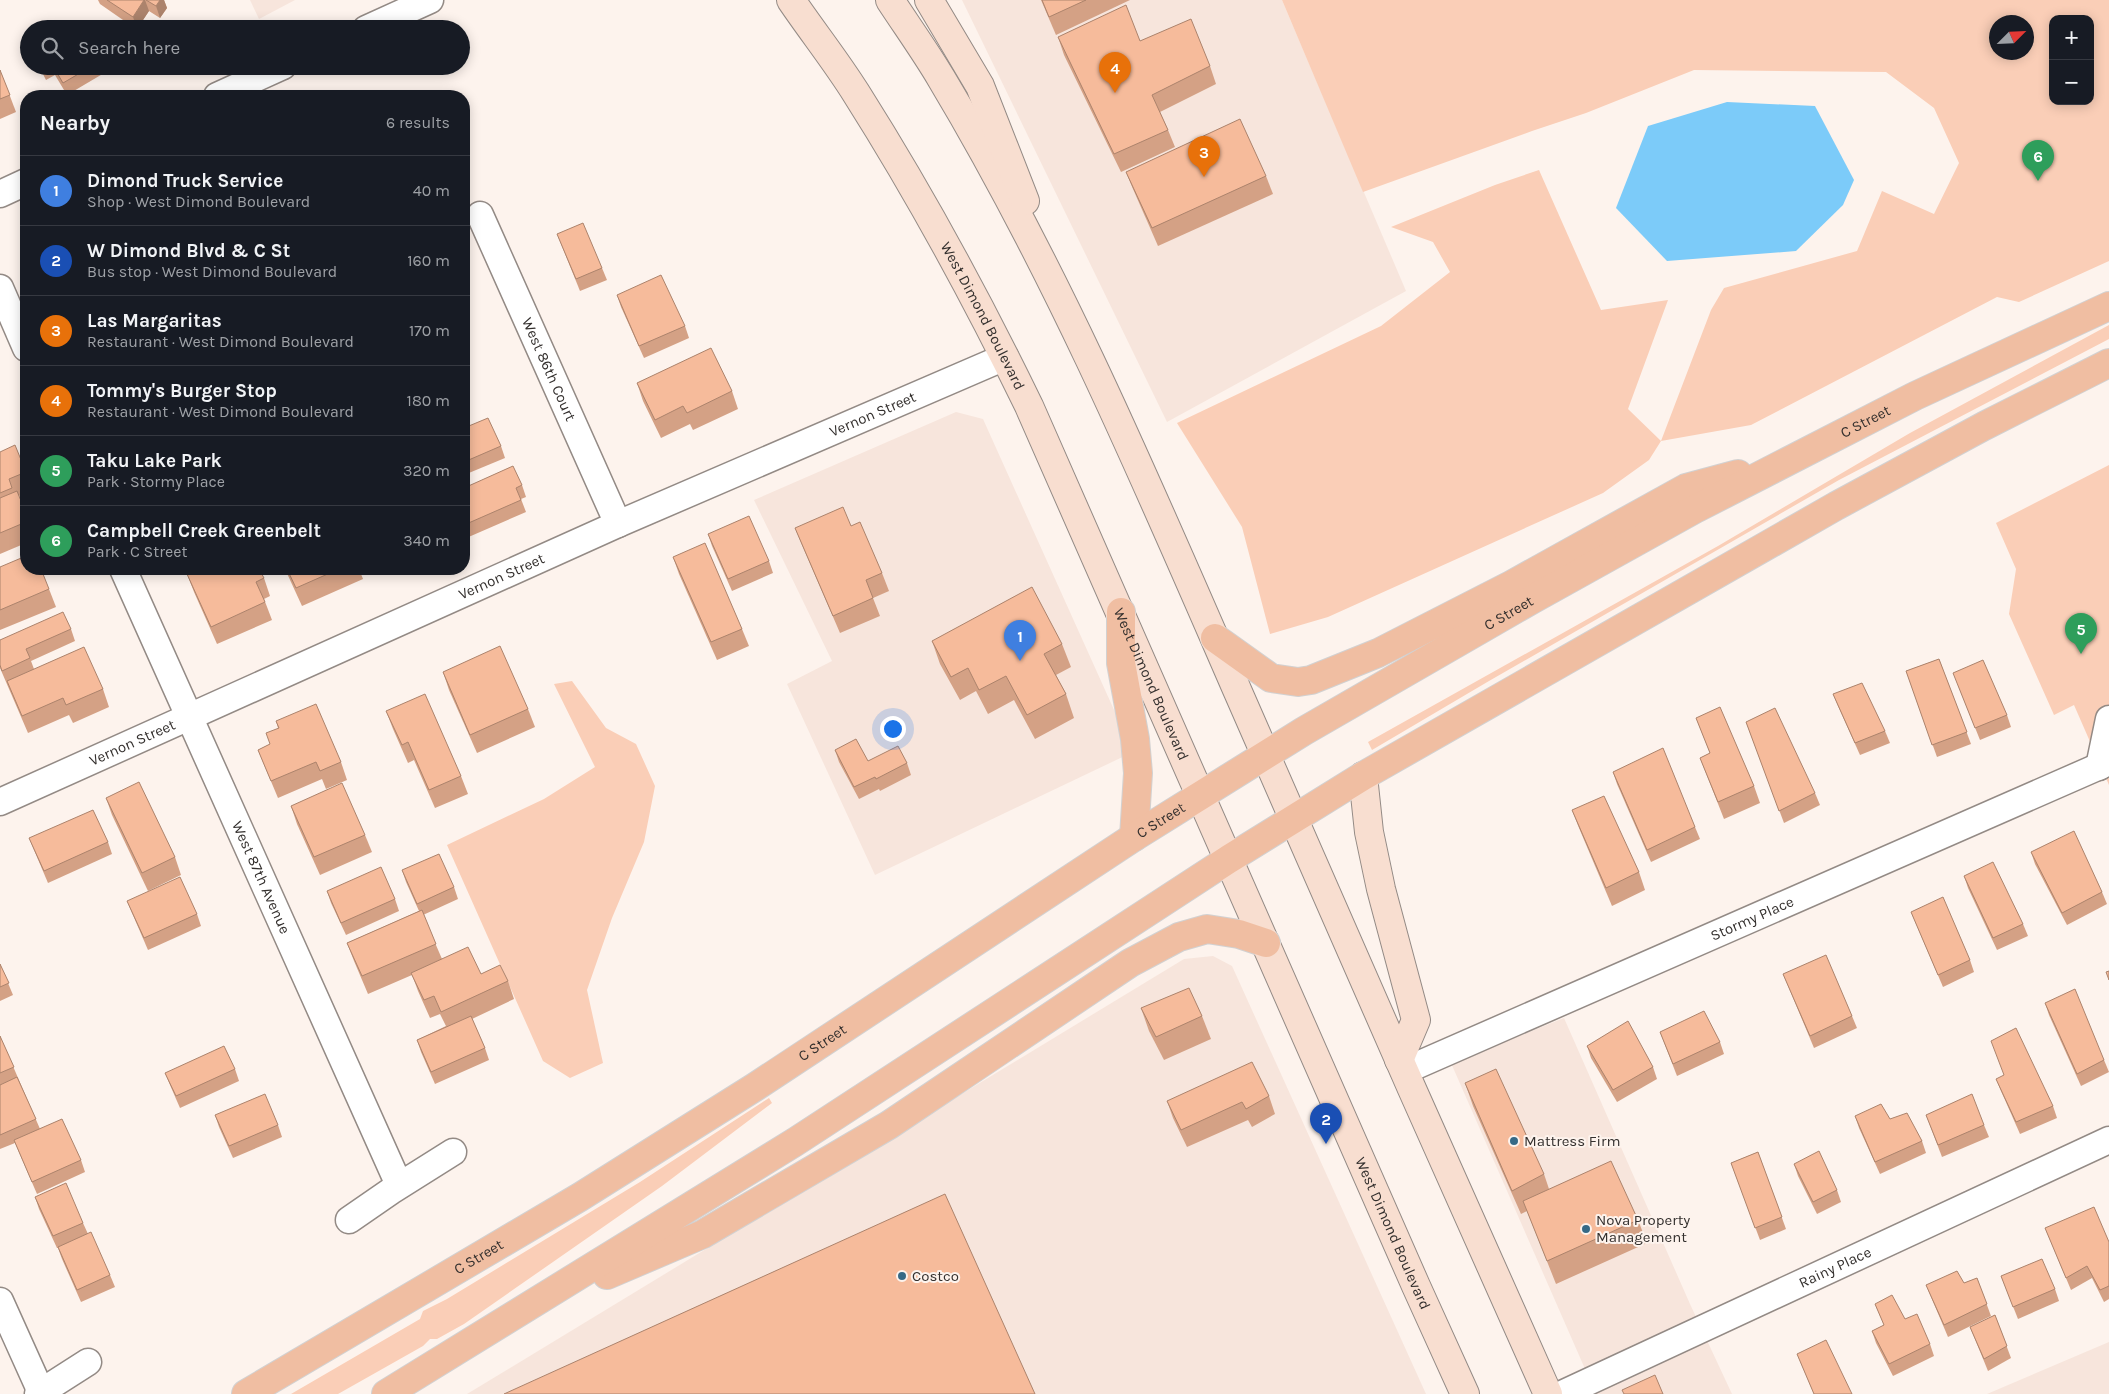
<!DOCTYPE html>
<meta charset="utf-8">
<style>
body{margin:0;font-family:Karla,sans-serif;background:#242831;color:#f1f3f6}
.controls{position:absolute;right:15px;top:15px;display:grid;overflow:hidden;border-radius:10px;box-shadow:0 2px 12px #0003}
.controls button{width:45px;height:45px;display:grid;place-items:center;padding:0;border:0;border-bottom:1px solid #363941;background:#171b24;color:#f1f3f6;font:25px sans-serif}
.compass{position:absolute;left:1989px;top:15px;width:45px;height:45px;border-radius:50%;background:#171b24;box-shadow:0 2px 12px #0003;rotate:66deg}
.you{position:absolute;left:892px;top:728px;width:18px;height:18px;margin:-12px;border:4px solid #fff;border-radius:50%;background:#1a73e8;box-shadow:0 0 0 8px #1a73e833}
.badge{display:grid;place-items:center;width:32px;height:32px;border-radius:50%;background:#9db5c4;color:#fff;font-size:16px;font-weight:700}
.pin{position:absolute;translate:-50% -41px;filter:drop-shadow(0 1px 2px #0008)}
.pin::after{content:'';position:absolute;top:26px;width:18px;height:15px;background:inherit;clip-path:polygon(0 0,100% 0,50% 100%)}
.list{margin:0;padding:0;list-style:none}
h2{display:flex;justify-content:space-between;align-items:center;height:65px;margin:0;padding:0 20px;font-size:21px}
h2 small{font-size:16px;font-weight:400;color:#9ea1a6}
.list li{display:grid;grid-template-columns:32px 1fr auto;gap:15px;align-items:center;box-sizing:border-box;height:70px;padding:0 20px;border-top:1px solid #363941}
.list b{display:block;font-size:19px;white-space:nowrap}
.list p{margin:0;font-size:16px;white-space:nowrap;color:#9ea1a6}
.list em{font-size:16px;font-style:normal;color:#9ea1a6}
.icon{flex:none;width:28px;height:28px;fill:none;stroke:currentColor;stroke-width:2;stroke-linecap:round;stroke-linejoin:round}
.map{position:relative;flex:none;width:2109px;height:1394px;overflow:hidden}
.search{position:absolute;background:#171b24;box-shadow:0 2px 12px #0003;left:20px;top:20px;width:450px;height:55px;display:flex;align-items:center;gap:12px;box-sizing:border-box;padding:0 18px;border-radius:28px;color:#9ea1a6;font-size:19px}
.panel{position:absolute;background:#171b24;box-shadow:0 2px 12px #0003;left:20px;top:90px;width:450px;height:485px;border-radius:20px}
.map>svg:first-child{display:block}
</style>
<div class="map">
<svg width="2109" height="1394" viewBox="0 0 2109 1394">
<rect width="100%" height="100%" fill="#fdf3ed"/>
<g fill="#f7e5dc">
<polygon points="250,0 295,0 259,19"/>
<polygon points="962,0 1282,0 1406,291 1167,422"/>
<polygon points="956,412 983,419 1133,752 875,875 787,684 832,661 754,500"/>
<polygon points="1213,956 1232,966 1426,1394 467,1394 1184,959"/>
<polygon points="1564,1018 1690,1304 1732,1394 1596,1394 1451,1063"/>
<polygon points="2109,1342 2109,1394 1987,1394"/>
</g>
<g fill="#faceb7" fill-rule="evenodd">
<path d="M1282 0H2109V261L2019 302 1997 297 1751 425 1661 441 1649 460 1603 493 1328 617 1270 634 1242 527 1177 423 1381 326 1450 272 1433 242 1391 227 1495 185 1539 170 1601 310 1668 300 1628 409 1661 441 1711 310 1724 288 1857 251 1882 191 1934 214 1959 163 1934 108 1886 72 1694 70 1586 113 1532 131 1363 192ZM2053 19H2090V101H2053ZM1996 22H2026V52H1996Z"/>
<polygon points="2109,325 2109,339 1839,480 1489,681 1372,750 1368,742 1718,546 1910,433"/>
<polygon points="2109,465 2109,785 2074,705 2054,715 2009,614 2016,569 1996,523"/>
<polygon points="572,681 606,728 636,744 655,786 644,842 612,918 587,990 603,1063 570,1078 543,1061 447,845 544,799 595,767 554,684"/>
<polygon points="769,1098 772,1103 662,1186 464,1324 437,1339 430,1339 423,1346 338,1394 291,1394 420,1319 423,1311 447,1299 640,1182"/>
</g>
<polygon fill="#7ccbf9" points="1727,102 1815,106 1854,180 1843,205 1796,251 1667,261 1616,208 1648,126"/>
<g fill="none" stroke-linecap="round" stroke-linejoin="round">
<g stroke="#938a85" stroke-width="29">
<g id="street">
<polyline points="366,29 430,0"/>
<polyline points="217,96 283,66"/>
<polyline points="0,194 26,182"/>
<path id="s1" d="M480 215 618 524"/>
<polyline points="0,288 26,348"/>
<path id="s2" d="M123 569 399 1185"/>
<polyline points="2099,767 2109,719"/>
<path id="s3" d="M0 802 618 524 1005 357"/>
<path id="s4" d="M1404 1071 2109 762"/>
<polyline points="349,1220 391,1191 453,1152"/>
<polyline points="0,1301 41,1392"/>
<polyline points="38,1394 88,1362"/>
<path id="s5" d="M1562 1394 2109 1140"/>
</g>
</g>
<g stroke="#938a85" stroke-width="30">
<g id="secondary">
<path id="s6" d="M791 0C812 31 836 61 856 93 920 194 977 299 1029 406L1416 1286 1465 1394"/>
<path d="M890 0C907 26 925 51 941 78 1058 273 1147 483 1238 692 1340 926 1443 1161 1548 1394"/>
<polyline points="929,0 980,86 1025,201"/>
<polyline points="1363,776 1369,832 1381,889 1416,1020 1399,1060"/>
</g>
</g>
<g stroke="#d2d1d1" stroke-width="30">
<g id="primary">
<polyline points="1121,612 1121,663 1135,739 1138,773 1134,837"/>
<polyline points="1215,638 1271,678 1298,682 1311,680 1378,653 1511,585 1686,488 1738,474"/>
<polyline points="607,1275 703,1234 889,1125 1130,963 1179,937 1207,929 1239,934 1266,943"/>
<path id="s7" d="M246 1394 580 1197 755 1087 1134 837 1304 731 1533 599 1695 509 1915 396 2109 306"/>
<polyline points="386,1394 795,1142 1229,859 1363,776 1836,506 1984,426 2109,363"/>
</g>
</g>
<use href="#street" stroke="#fff" stroke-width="26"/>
<use href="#secondary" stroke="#f8ded0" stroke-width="28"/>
<use href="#primary" stroke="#f0bea2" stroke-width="28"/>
</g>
<g fill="#d4a185">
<polygon points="98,0 164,0 167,8 160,18 149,11 137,29 136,29 100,4"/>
<polygon points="1041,0 1130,0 1056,35"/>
<polygon points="1058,37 1140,41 1210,66 1216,84 1160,112 1168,130 1175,147 1121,172 1064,55"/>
<polygon points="39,66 110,66 111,69 67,95 55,75 46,80"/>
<polygon points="0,70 16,112 0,119"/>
<polygon points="1126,172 1266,176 1273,194 1158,246 1133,189"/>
<polygon points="557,234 602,268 607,280 580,291"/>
<polygon points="617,295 685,326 689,338 644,358 621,307"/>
<polygon points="637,383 732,391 738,409 693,430 690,424 661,438 643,401"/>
<polygon points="464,428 501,446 505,458 464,475"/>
<polygon points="0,452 26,471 26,492 19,496 26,513 26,543 0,554"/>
<polygon points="522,485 526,497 521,499 526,512 464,539 464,488"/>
<polygon points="851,526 882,573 889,591 873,598 880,616 840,633 802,545 795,528"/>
<polygon points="708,534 769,561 773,573 732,591 712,546"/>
<polygon points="673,557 742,629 749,646 717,660 679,574"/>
<polygon points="0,567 49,589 56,607 0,630"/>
<polygon points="285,569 359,569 363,579 302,606"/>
<polygon points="394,569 401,569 395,571"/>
<polygon points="187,574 264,578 270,596 264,599 272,620 217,644 194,592"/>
<polygon points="71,629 75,641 31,661 34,669 103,689 109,707 73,723 69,715 28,733 0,668 0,640"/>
<polygon points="932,641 1062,644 1071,667 1056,675 1066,694 1074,718 1035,739 1014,700 988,714 976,691 960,700 940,664"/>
<polygon points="1939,659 1971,744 1937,757 1906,671"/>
<polygon points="443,672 528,709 535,727 477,753 449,690"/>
<polygon points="1958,685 2007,715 2011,727 1980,740"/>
<polygon points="1833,694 1885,731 1890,743 1860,755 1838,706"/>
<polygon points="386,711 461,776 468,794 435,808 414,760 408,763 393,729"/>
<polygon points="1696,718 1754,786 1760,803 1724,819 1700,758 1710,753"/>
<polygon points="276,721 341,762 347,780 326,789 322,779 278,798 265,767 258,750 270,744 278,728"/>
<polygon points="1746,722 1815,793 1820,805 1784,823"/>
<polygon points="835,750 868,761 907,763 911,775 880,791 879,789 859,799 839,762"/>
<polygon points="1613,772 1695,827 1700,839 1651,862 1617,784"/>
<polygon points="106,798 175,857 181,875 148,891 112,815"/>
<polygon points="291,806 365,835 372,852 320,875 297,824"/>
<polygon points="1572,810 1639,872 1645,890 1612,906 1579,828"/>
<polygon points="29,838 108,842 112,854 48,883 34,850"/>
<polygon points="2031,852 2102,892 2107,904 2067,925 2035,864"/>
<polygon points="402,870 454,887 458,899 423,915 442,959 481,974 508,981 514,999 472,1019 485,1048 489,1060 435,1084 421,1052 417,1040 446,1026 440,1014 430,1018 418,991 412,975 368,994 354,961 347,943 419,911 406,882"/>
<polygon points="1964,876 2023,924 2028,936 1997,950 1968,888"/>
<polygon points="327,891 395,899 399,911 346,935 331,903"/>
<polygon points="127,901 197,914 201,926 148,950 132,913"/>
<polygon points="1911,912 1970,960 1974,972 1943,987"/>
<polygon points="0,964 13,995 0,1001"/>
<polygon points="1783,974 1852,1016 1857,1028 1814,1048"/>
<polygon points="2045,1003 2104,1060 2109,1072 2081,1086 2049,1015"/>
<polygon points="1141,1008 1202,1016 1211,1039 1164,1060 1149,1031"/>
<polygon points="1660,1032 1720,1042 1724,1054 1677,1076"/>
<polygon points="0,1036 40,1129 81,1160 85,1172 37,1194 15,1143 0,1149"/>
<polygon points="1587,1046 1653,1067 1657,1079 1617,1102 1591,1058"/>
<polygon points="235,1069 239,1081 180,1108 170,1085 165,1073"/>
<polygon points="1996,1079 2053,1106 2057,1118 2020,1134 2001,1091"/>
<polygon points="1465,1083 1544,1174 1549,1189 1638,1220 1647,1243 1556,1284 1527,1211 1521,1214 1473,1106"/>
<polygon points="1269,1096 1275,1114 1252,1127 1248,1120 1187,1147 1173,1118 1167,1101"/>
<polygon points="215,1115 278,1125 282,1137 233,1158 219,1127"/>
<polygon points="1926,1115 1984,1125 1989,1137 1942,1157"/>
<polygon points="1855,1116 1890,1119 1922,1141 1926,1153 1880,1174 1859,1128"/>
<polygon points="1758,1152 1786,1229 1760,1240 1731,1163"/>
<polygon points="1794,1164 1837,1190 1841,1202 1817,1214 1798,1176"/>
<polygon points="35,1197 83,1223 88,1234 110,1275 115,1287 81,1302 62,1259 58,1248 57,1248 39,1209"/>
<polygon points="2045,1228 2109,1242 2109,1299 2104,1302 2092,1278 2071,1290"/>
<polygon points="2001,1276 2055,1289 2059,1301 2018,1319"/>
<polygon points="1977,1278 1991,1316 1948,1337 1931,1297 1926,1285 1964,1283"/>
<polygon points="1875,1304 1905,1319 1930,1344 1934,1356 1893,1376 1876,1343 1872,1331 1884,1325"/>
<polygon points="1995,1315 2011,1358 1988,1371 1970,1327"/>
<polygon points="1797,1354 1852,1394 1814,1394"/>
</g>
<g fill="#ac836c">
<polygon points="144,0 145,0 149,11 137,29 133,17"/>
<polygon points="160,0 164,0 167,8 160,18 156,6"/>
</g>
<g fill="#f6bb9b" stroke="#ac836c">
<polygon points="107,0 144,0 133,17"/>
<polygon points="146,0 160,0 156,6"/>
<polygon points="1042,0 1086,0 1049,17"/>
<polygon points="1126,5 1140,41 1191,19 1210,66 1152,95 1168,130 1114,154 1058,37"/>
<polygon points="64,22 68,29 52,29"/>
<polygon points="53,66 92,66 63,83"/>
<polygon points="0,70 10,95 0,99"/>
<polygon points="1240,119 1266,176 1152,228 1126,172"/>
<polygon points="583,223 602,268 576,279 557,234"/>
<polygon points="661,275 685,326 639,346 617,295"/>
<polygon points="711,348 732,391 687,413 683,406 655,420 637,383"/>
<polygon points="488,418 501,446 464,462 464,428"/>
<polygon points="15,445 26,472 9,479 12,488 0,493 0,452"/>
<polygon points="513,466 522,485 516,488 521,500 464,525 464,488"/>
<polygon points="17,491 26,513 26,522 0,533 0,498"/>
<polygon points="843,507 851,526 860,522 882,573 866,580 873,598 833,616 795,528"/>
<polygon points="749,516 769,561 728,579 708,534"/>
<polygon points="705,543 742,629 711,642 673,557"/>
<polygon points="26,556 26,569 41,569 49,589 0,610 0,567"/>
<polygon points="199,569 259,569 264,578 256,582 265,602 211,627 187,574"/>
<polygon points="287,569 339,569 296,588"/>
<polygon points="1032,587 1062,644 1044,654 1066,694 1027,715 1006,676 979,690 968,668 951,677 932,641"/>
<polygon points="63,612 71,629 26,649 30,658 2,671 0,665 0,640"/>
<polygon points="500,646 528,709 470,735 443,672"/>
<polygon points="84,647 103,689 66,705 63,698 22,716 7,681"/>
<polygon points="1939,659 1967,732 1932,745 1906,671"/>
<polygon points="1983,660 2007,715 1975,728 1953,673"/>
<polygon points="1862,683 1885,731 1855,743 1833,694"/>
<polygon points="425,694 461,776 429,790 408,742 402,745 386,711"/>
<polygon points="316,704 341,762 320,771 316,762 271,781 258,750 270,744 266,733 279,728 276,721"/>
<polygon points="1720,707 1754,786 1718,802 1700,758 1710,753 1696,718"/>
<polygon points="1775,708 1815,793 1779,811 1746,722"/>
<polygon points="856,739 868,761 898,746 907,763 876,779 875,777 854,787 835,750"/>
<polygon points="1663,748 1695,827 1647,850 1613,772"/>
<polygon points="139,782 175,857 142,873 106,798"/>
<polygon points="342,783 365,835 314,857 291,806"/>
<polygon points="1604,796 1639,872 1606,888 1572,810"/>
<polygon points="93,810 108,842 44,871 29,838"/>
<polygon points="2074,831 2102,892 2062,913 2031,852"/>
<polygon points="439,854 454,887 417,904 402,870"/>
<polygon points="1993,862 2023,924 1993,938 1964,876"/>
<polygon points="381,867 395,899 341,923 327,891"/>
<polygon points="180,877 197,914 144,938 127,901"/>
<polygon points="1943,897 1970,960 1938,975 1911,912"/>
<polygon points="422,910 436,944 362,976 347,943"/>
<polygon points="468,947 481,974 500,965 508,981 441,1012 434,996 424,1000 411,973"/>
<polygon points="1826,955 1852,1016 1810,1036 1783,974"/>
<polygon points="0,964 9,983 0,987"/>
<polygon points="2109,971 2109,980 2106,972"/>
<polygon points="1189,988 1202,1016 1156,1037 1141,1008"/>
<polygon points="2075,989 2104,1060 2077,1074 2045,1003"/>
<polygon points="1704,1011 1720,1042 1673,1064 1660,1032"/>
<polygon points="471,1016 485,1048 431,1072 417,1040"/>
<polygon points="1628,1021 1653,1067 1613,1090 1587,1046"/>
<polygon points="2016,1028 2053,1106 2016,1122 1996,1079 2004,1075 1991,1041"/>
<polygon points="0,1036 14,1067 0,1073"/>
<polygon points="224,1046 235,1069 176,1096 165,1073"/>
<polygon points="1252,1062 1269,1096 1246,1109 1242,1102 1181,1130 1167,1101"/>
<polygon points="1496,1069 1544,1174 1512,1191 1465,1083"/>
<polygon points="17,1077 36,1119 0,1135 0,1085"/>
<polygon points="265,1094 278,1125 229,1146 215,1115"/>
<polygon points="1972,1094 1984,1125 1938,1145 1926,1115"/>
<polygon points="1881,1104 1890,1119 1907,1113 1922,1141 1875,1162 1855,1116"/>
<polygon points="62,1119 81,1160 32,1182 14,1140"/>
<polygon points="1819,1151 1837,1190 1813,1202 1794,1164"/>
<polygon points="1758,1152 1782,1217 1755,1228 1731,1163"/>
<polygon points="1611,1161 1638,1220 1547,1261 1523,1201"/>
<polygon points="66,1183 83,1223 53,1236 35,1197"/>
<polygon points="945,1194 1035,1394 504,1394"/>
<polygon points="2094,1207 2109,1242 2109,1286 2100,1290 2087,1266 2066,1278 2045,1228"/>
<polygon points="91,1232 110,1275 77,1290 58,1247"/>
<polygon points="2042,1259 2055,1289 2013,1307 2001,1276"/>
<polygon points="1957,1271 1964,1283 1977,1278 1987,1304 1944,1325 1926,1285"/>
<polygon points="1892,1295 1905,1319 1917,1314 1930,1344 1889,1364 1872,1331 1884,1325 1875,1304"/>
<polygon points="1995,1315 2007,1346 1984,1359 1970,1327"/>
<polygon points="1826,1340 1852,1394 1814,1394 1797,1354"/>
<polygon points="1655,1375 1663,1394 1624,1394 1622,1390"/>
</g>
<g fill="#366986" stroke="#fdf3ed" stroke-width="2">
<circle cx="1514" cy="1141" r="5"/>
<circle cx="1586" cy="1229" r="5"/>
<circle cx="902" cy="1276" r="5"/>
</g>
<g text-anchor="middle" stroke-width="4" stroke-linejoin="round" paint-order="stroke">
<g font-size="15" fill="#34302e" stroke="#fdf3ed">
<text dy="5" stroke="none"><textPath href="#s6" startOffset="370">West Dimond Boulevard</textPath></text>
<text dy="5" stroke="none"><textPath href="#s1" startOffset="169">West 86th Court</textPath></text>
<text dy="5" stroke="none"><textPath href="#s3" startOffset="955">Vernon Street</textPath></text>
<text dy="5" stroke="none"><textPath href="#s7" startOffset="1890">C Street</textPath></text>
<text dy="5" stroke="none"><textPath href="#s3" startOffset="550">Vernon Street</textPath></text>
<text dy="5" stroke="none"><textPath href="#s7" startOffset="1485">C Street</textPath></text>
<text dy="5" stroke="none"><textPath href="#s6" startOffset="775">West Dimond Boulevard</textPath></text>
<text dy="5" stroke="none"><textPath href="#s3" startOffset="145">Vernon Street</textPath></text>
<text dy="5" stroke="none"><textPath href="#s7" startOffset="1080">C Street</textPath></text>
<text dy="5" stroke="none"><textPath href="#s2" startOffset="338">West 87th Avenue</textPath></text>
<text dy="5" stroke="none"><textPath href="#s4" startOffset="380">Stormy Place</textPath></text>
<text dy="5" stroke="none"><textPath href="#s7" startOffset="675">C Street</textPath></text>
<text dy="5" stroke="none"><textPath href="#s6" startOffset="1375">West Dimond Boulevard</textPath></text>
<text dy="5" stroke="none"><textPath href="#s7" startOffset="270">C Street</textPath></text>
<text dy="5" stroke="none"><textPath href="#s5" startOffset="301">Rainy Place</textPath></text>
</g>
<g font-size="15" fill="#34302e" stroke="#fdf3ed" text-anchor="start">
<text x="1524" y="1146">Mattress Firm</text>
<text x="1596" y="1225">Nova Property<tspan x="1596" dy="17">Management</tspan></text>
<text x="912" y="1281">Costco</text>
</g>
</g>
</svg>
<div class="controls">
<button>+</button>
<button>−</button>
</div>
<svg class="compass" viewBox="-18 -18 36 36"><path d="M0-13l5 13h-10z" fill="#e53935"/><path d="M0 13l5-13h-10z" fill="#9ea1a6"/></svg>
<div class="you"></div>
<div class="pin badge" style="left:1020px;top:661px;background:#3f7fe0">1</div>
<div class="pin badge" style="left:1326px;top:1144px;background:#1a4fb4">2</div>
<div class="pin badge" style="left:1204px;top:177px;background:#e8710a">3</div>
<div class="pin badge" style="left:1115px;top:93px;background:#e8710a">4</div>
<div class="pin badge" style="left:2081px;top:654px;background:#2e9e5b">5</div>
<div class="pin badge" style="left:2038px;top:181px;background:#2e9e5b">6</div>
<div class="search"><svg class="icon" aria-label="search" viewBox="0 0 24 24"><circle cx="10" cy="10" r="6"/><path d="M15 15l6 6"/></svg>Search here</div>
<section class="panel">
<h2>Nearby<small>6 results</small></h2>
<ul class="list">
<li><span class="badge" style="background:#3f7fe0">1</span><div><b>Dimond Truck Service</b><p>Shop · West Dimond Boulevard</p></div><em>40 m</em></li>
<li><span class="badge" style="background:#1a4fb4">2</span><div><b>W Dimond Blvd &amp; C St</b><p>Bus stop · West Dimond Boulevard</p></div><em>160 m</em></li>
<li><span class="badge" style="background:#e8710a">3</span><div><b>Las Margaritas</b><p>Restaurant · West Dimond Boulevard</p></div><em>170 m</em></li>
<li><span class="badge" style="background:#e8710a">4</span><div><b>Tommy's Burger Stop</b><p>Restaurant · West Dimond Boulevard</p></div><em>180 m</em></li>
<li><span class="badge" style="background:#2e9e5b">5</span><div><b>Taku Lake Park</b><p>Park · Stormy Place</p></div><em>320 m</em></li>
<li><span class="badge" style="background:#2e9e5b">6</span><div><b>Campbell Creek Greenbelt</b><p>Park · C Street</p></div><em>340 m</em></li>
</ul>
</section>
</div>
